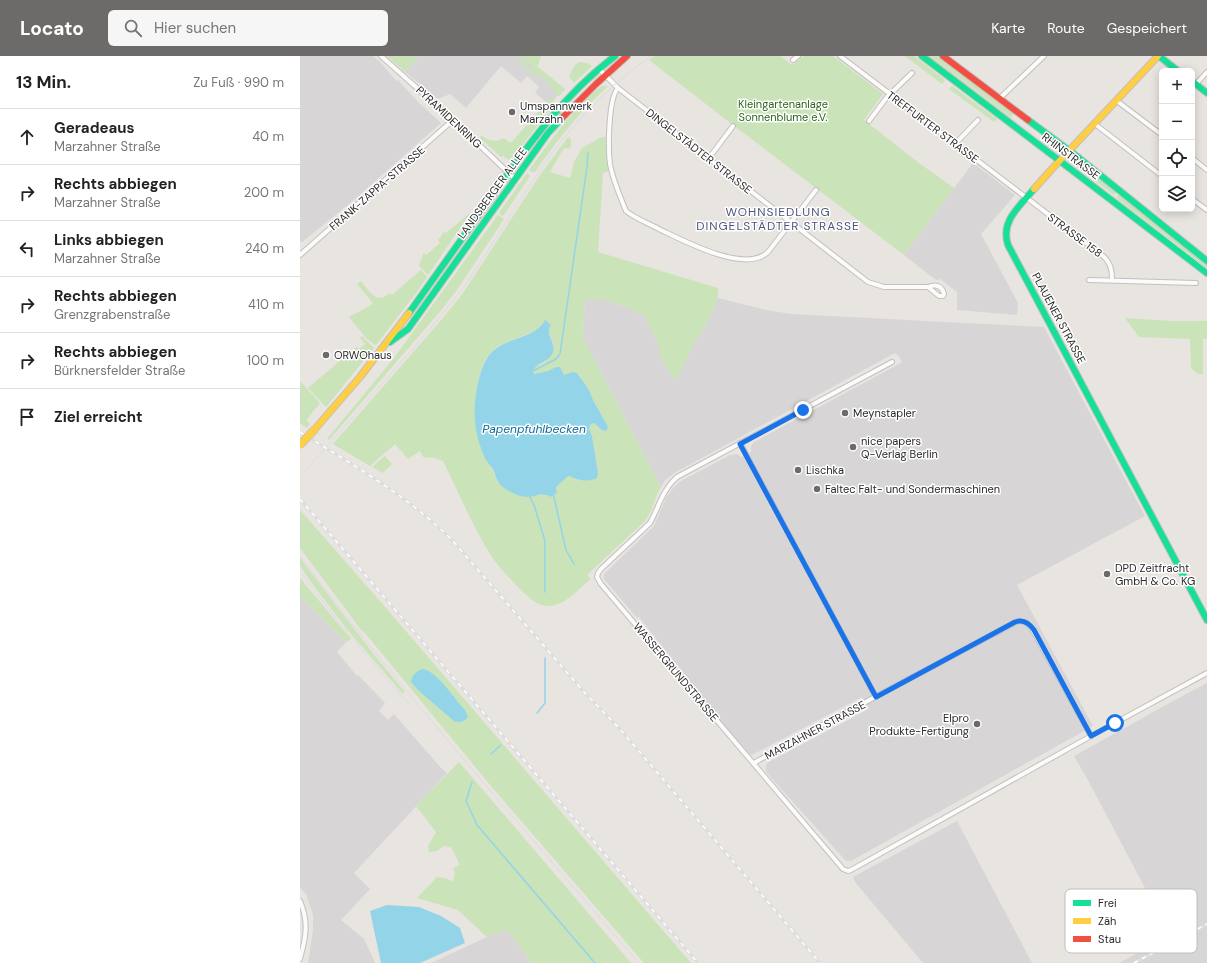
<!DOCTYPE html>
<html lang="de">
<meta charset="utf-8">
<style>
body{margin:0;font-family:"DM Sans",sans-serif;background:#f6f6f6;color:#222}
.controls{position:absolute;right:12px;top:12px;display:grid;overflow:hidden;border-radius:6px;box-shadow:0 2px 10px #0003}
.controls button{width:36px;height:36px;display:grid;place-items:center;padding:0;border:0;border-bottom:1px solid #e0e0e0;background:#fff;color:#222;font:20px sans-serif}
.stop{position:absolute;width:12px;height:12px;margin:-9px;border:3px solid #1a73e8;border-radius:50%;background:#fff}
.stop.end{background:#1a73e8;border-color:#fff;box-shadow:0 1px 4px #0008}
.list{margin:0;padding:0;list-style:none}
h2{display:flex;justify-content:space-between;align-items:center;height:52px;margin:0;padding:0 16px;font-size:17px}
h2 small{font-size:13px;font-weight:400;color:#767676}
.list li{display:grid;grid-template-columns:26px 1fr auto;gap:12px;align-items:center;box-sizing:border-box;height:56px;padding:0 16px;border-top:1px solid #e0e0e0}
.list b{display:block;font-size:15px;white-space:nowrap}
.list p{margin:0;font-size:13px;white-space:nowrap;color:#767676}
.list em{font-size:13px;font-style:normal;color:#767676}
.icon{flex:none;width:22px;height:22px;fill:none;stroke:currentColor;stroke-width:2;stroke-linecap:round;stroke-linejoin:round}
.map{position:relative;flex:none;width:907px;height:907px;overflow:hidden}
header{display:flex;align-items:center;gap:24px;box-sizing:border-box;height:56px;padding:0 20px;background:#6c6b6a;color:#fff}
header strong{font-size:19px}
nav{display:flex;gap:22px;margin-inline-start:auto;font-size:14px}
.search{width:280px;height:36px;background:#f6f6f6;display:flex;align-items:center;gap:10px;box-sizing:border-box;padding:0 14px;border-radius:6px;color:#767676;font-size:15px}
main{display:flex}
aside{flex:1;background:#fff}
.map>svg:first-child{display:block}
</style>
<header>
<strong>Locato</strong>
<div class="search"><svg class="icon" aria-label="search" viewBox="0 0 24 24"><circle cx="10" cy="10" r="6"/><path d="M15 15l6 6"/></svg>Hier suchen</div>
<nav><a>Karte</a><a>Route</a><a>Gespeichert</a></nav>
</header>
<main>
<aside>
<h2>13 Min.<small>Zu Fuß · 990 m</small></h2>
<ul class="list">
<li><svg class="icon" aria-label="ahead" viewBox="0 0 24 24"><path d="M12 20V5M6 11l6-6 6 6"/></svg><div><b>Geradeaus</b><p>Marzahner Straße</p></div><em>40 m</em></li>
<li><svg class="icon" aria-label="right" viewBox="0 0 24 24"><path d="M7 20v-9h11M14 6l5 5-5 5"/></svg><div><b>Rechts abbiegen</b><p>Marzahner Straße</p></div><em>200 m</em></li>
<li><svg class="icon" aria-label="left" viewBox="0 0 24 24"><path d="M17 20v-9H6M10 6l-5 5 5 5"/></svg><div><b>Links abbiegen</b><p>Marzahner Straße</p></div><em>240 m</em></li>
<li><svg class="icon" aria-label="right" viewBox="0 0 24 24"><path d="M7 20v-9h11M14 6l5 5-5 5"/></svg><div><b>Rechts abbiegen</b><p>Grenzgrabenstraße</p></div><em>410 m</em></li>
<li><svg class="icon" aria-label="right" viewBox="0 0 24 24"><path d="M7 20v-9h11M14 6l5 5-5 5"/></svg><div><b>Rechts abbiegen</b><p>Bürknersfelder Straße</p></div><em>100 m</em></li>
<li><svg class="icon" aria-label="arrive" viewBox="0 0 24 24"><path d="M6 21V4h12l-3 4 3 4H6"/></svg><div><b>Ziel erreicht</b></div></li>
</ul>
</aside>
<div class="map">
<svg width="907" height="907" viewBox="0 0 907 907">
<rect width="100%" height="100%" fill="#e8e4e0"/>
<g fill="#d8d5d7">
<polygon points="0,0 73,0 82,8 96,25 98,24 117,45 141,67 49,148 2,186 0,185"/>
<polygon points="119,0 224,0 265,33 259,40 258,39 250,49 235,37 239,31 227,20 221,27 201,10 166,52 150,38 138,43 105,16"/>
<polygon points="673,107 715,139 681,178 718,247 717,259 657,254 657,236 640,223 636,224 604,199"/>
<polygon points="285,242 305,244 327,251 344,260 359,288 359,297 369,316 394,288 408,265 418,242 466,254 492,258 744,271 845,460 717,529 793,670 551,805 546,805 466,716 466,711 467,707 569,653 562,641 452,699 450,699 426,671 339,561 337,562 304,523 304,518 354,470 367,440 374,431 381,425 430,399 437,398 441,401 451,396 451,390 454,386 601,307 601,304 598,299 595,297 376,416 365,424 361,431 283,282"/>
<polygon points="0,540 46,586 37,596 57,620 58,619 85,647 79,655 88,664 94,658 141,712 147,717 54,817 70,833 41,864 64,883 75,907 8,907 13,874 13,859 6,838 0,832"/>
<polygon points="907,627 907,907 819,907 870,879 789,726 774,700 873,645"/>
<polygon points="657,765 732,907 623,907 555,826 553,821"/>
<polygon points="206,874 215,884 232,907 131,907 187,881"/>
</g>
<g fill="#cae3b9" fill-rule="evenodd">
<polygon points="87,0 119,0 105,16"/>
<path d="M218 0 232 15 234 13 221 0H241L238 10 229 4 265 33 259 40 251 33 253 30 238 18 235 20C229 15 218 8 218 0Z"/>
<polygon points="355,0 480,0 492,9 503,0 533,0 583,38 564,64 619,107 654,132 604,199 433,69 349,4"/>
<polygon points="605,0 614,0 645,24 642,28"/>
<polygon points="626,0 639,0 714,57 709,64"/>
<polygon points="279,6 287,7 292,10 274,27 269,20 274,10"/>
<path d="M302 30H308C279 56 256 86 234 117L229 114C250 86 274 51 302 30Z"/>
<polygon points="652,30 697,63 694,66 649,33"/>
<path d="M250 42H253L255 43 250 49H253V50L212 102 209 104 203 100 201 101 180 82 181 79C189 85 195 87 204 82L209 86H212Z"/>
<path d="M268 81 271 83V90L269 93 264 92 250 116 270 122 274 106 282 92 302 81H306L308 86 309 115 303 117 298 196 418 232V242L408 265 394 288 376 325 369 316 359 297V288L344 260 327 251 305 244 285 243 283 282 361 431 357 438 351 455 345 465 287 519 291 523C278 533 265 550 248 550 238 550 231 543 224 537 212 525 199 512 190 498 172 469 158 435 143 405L134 402 123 401 120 395 108 403 95 388 70 410 33 388 143 262 163 237 240 119ZM246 265C249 273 249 280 254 288L246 305 234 312 233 315 234 318 249 315 256 311 264 319 277 317 289 334 294 346 306 367 302 374 294 367 291 368 289 372 292 380 296 405 280 424 269 420H267L256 431 257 437 251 441 244 438 231 440 198 427 193 414 185 401 175 344 180 319 185 304 193 294 202 288 228 278 242 271Z"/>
<polygon points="778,108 782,111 783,110 817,136 814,139 775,109"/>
<polygon points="227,117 230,120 204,159 202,160 199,157"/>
<polygon points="819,138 834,151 907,208 907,214 816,145 817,143 816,142"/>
<polygon points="170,157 170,158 162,169 128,219 119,210 123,198 124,197 126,199 140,187 138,184 144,176 146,177"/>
<polygon points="198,159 204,163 159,231 143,252 29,384 27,383 94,302"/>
<path d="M121 214 127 221 116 237 76 289H75L66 282 49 261 73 248C69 241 62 235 57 228L61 225C70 236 76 249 90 237L92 239Z"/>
<polygon points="825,262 872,265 907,265 907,283 903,283 903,318 898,318 891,312 890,283 839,281"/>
<polygon points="62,280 74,292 26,351 8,332 54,293 57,291 59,293 65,288 60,282"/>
<polygon points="0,325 20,347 7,363 7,365 10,368 7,372 0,367"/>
<polygon points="85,400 92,408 83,417 72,411"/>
<polygon points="0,454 86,552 391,907 344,907 191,730 65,577 61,574 0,492"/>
<polygon points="0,502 76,601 105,636 103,638 50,577 16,533 0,510"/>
<polygon points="0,522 51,583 46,586 0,540"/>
<polygon points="159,706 331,907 232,907 215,884 206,874 187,881 158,854 117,842 137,821 145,822 153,826 155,817 153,812 160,809 151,791 144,790 137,795 129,796 128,790 136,776 116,750"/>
</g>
<g fill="#94d4e9">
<path d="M245 264 251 269C244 278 256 285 253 296 250 306 237 306 233 315L234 318 248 315 256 311H260L264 319 273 316 277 317 289 334 294 346 306 367 308 371 306 375 302 374 294 367 291 368 289 372 292 380 298 417 297 422C287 427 278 424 269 420L267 421 256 431 257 437 251 441C241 436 238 440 228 441 219 441 204 434 199 427 196 423 195 417 193 413 190 409 186 405 184 400 173 374 172 350 179 323 182 312 185 302 194 294 209 281 236 282 245 264Z"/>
<path d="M122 613C137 614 154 643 165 654L168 661C163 666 161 667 154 665L118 634 111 626C112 619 116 616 122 613Z"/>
<polygon points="87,849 119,851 141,860 160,872 165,887 120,907 81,907 70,855"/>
</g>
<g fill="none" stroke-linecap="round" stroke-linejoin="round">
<g stroke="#94d4e9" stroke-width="1.5">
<polyline points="233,315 256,303 260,298 287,111 288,97"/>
<polyline points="253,437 266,494 274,508"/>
<polyline points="230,441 234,449 245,485 245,536"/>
<polyline points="237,657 245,647 245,602"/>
<polyline points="191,698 201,689"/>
<polyline points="172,726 166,745 177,769 295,907"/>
</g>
<g stroke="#c2c0c1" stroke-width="6">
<g id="street">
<polyline points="81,0 153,64 215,123"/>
<path d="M540 0 803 200C811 207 812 215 812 224"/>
<polyline points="493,4 498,0"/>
<path d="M299 13 318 32 568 226 584 231H628C635 228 642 229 644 238L643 240H639L628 231"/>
<polyline points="896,28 907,16"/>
<path d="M318 32C308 43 308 93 310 108 312 120 321 143 326 155 336 163 350 168 361 174 384 185 446 218 468 196L516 134"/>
<polyline points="699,43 744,0"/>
<polyline points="817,45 862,79"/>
<polyline points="569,65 587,41 612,17"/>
<polyline points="795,68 862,120"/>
<polyline points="655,88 678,64"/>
<polyline points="409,102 433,70"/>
<polyline points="892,102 907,114"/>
<polyline points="892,143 907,154"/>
<polyline points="0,199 153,64"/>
<polyline points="789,224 896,227"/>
<path d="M592 306 377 421C362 434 359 451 350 467L301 513 298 517 297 521 301 528 543 813 548 815 551 814 791 680 907 617"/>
<polyline points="440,387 576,641"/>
<polyline points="454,707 498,682 718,565 725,566 731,571 791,680"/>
<path d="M0 845C9 866 6 881 0 903"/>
</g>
</g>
<g stroke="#c2c0c1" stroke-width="8">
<g id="fast">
<polyline points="622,0 907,217"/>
<polyline points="859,0 878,15"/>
<polyline points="892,25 907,37"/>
<polyline points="728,64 779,102 907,205"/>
<path d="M734 133C720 150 700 165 708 189L907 564"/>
<path d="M109 257C135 220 162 183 188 146 225 93 263 39 315 0"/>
<polyline points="90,286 108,273 248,77 263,61"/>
</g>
</g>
<g stroke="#c2c0c1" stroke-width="8">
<g id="slow">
<polyline points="734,133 751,114 858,0"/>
<polyline points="15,373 60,321 109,257"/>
</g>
</g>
<g stroke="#c2c0c1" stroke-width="8">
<g id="jam">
<polyline points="643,0 728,64"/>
<polyline points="263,61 296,28 327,0"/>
</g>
</g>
<use href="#street" stroke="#fcfbfa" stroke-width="4"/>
<use href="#fast" stroke="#16e098" stroke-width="6"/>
<use href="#slow" stroke="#ffcf43" stroke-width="6"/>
<use href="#jam" stroke="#f24e42" stroke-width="6"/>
<g stroke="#deddde" stroke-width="1">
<polyline points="631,0 815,141 907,213"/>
<path d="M0 420C32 385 63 350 94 314 118 287 141 261 162 233 195 187 222 137 256 92 283 57 315 25 351 0"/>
<path d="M0 500C106 641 224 773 339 907"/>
<path d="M0 515C34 562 71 606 110 649"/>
</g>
<g stroke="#deddde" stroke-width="3">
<g id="rail">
<path d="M0 376C53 409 108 440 152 484L284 636 320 673 520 907"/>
<polyline points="0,443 398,907"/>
<polyline points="834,907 907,868"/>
</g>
</g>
<use href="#rail" stroke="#fff" stroke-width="1.5" stroke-dasharray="4.5" stroke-linecap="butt"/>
<g stroke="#c4c3c1" stroke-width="9" stroke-linecap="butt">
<polyline id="slow-bridge" points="0,389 15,373"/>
</g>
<use href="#slow-bridge" stroke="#ffcf43" stroke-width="7"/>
</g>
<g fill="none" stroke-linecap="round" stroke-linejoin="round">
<path stroke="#1a73e8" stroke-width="5" d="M503 354 440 388 576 641 715 566C723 563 729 567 734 574L791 680 815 667"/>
</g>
<g fill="#6c6b6a" stroke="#fff" stroke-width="1.5">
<circle cx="212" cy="56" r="4"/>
<circle cx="26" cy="299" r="4"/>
<circle cx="545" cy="357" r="4"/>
<circle cx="553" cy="391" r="4"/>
<circle cx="498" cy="414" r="4"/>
<circle cx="517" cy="433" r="4"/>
<circle cx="807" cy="518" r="4"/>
<circle cx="677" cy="668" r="4"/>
</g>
<g text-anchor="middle" stroke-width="3" stroke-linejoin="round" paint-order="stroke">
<g font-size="11" fill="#2b661b" stroke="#fff">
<text x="483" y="52">Kleingartenanlage<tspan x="483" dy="13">Sonnenblume e.V.</tspan></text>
</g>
<g font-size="11" fill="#2a2a2a" stroke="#fff" text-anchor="start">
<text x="220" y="54">Umspannwerk<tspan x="220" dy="13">Marzahn</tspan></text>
<text x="34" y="303">ORWOhaus</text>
<text x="553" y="361">Meynstapler</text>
<text x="561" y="389">nice papers<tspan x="561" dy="13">Q-Verlag Berlin</tspan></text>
<text x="506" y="418">Lischka</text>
<text x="525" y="437">Faltec Falt- und Sondermaschinen</text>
<text x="815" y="516">DPD Zeitfracht<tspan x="815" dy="13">GmbH &amp; Co. KG</tspan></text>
<text x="669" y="666" text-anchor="end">Elpro<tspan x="669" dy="13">Produkte-Fertigung</tspan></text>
</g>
<g font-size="11" fill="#2a2a2a" stroke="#fff">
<text transform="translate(149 61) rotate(43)" y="4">PYRAMIDENRING</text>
<text transform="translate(633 71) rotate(37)" y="4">TREFFURTER STRASSE</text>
<text transform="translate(399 95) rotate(38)" y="4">DINGELSTÄDTER STRASSE</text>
<text transform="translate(771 100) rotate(37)" y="4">RHINSTRASSE</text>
<text transform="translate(77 132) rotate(-41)" y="4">FRANK-ZAPPA-STRASSE</text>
<text transform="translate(192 137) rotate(-54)" y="4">LANDSBERGER ALLEE</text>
<text transform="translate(775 179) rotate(37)" y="4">STRASSE 158</text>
<text transform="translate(759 262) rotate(62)" y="4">PLAUENER STRASSE</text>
<text transform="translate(376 616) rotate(50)" y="4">WASSERGRUNDSTRASSE</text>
<text transform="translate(515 674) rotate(-28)" y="4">MARZAHNER STRASSE</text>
</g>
<g font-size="12" letter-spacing="1" fill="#4b547a" stroke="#fff">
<text x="478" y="160">WOHNSIEDLUNG<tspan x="478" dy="14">DINGELSTÄDTER STRASSE</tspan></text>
</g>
<g font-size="12" font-style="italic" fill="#0f6b99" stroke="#fff">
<text x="234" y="377">Papenpfuhlbecken</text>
</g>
</g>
<rect x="765" y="833" width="132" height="64" rx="6" fill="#fff" stroke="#bfbfbf" stroke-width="1"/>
<rect x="773" y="844" width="18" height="6" fill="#16e098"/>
<rect x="773" y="862" width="18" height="6" fill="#ffcf43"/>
<rect x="773" y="880" width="18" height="6" fill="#f24e42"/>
<g font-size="11" fill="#2a2a2a">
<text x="798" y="851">Frei</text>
<text x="798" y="869">Zäh</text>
<text x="798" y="887">Stau</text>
</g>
</svg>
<div class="controls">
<button>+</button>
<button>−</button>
<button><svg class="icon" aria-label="locate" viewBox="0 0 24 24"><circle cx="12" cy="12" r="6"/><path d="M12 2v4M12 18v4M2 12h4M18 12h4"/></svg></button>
<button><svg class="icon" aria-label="layers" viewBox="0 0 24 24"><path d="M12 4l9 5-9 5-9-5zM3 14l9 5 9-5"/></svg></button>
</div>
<div class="stop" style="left:815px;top:667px"></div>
<div class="stop end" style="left:503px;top:354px"></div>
</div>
</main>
